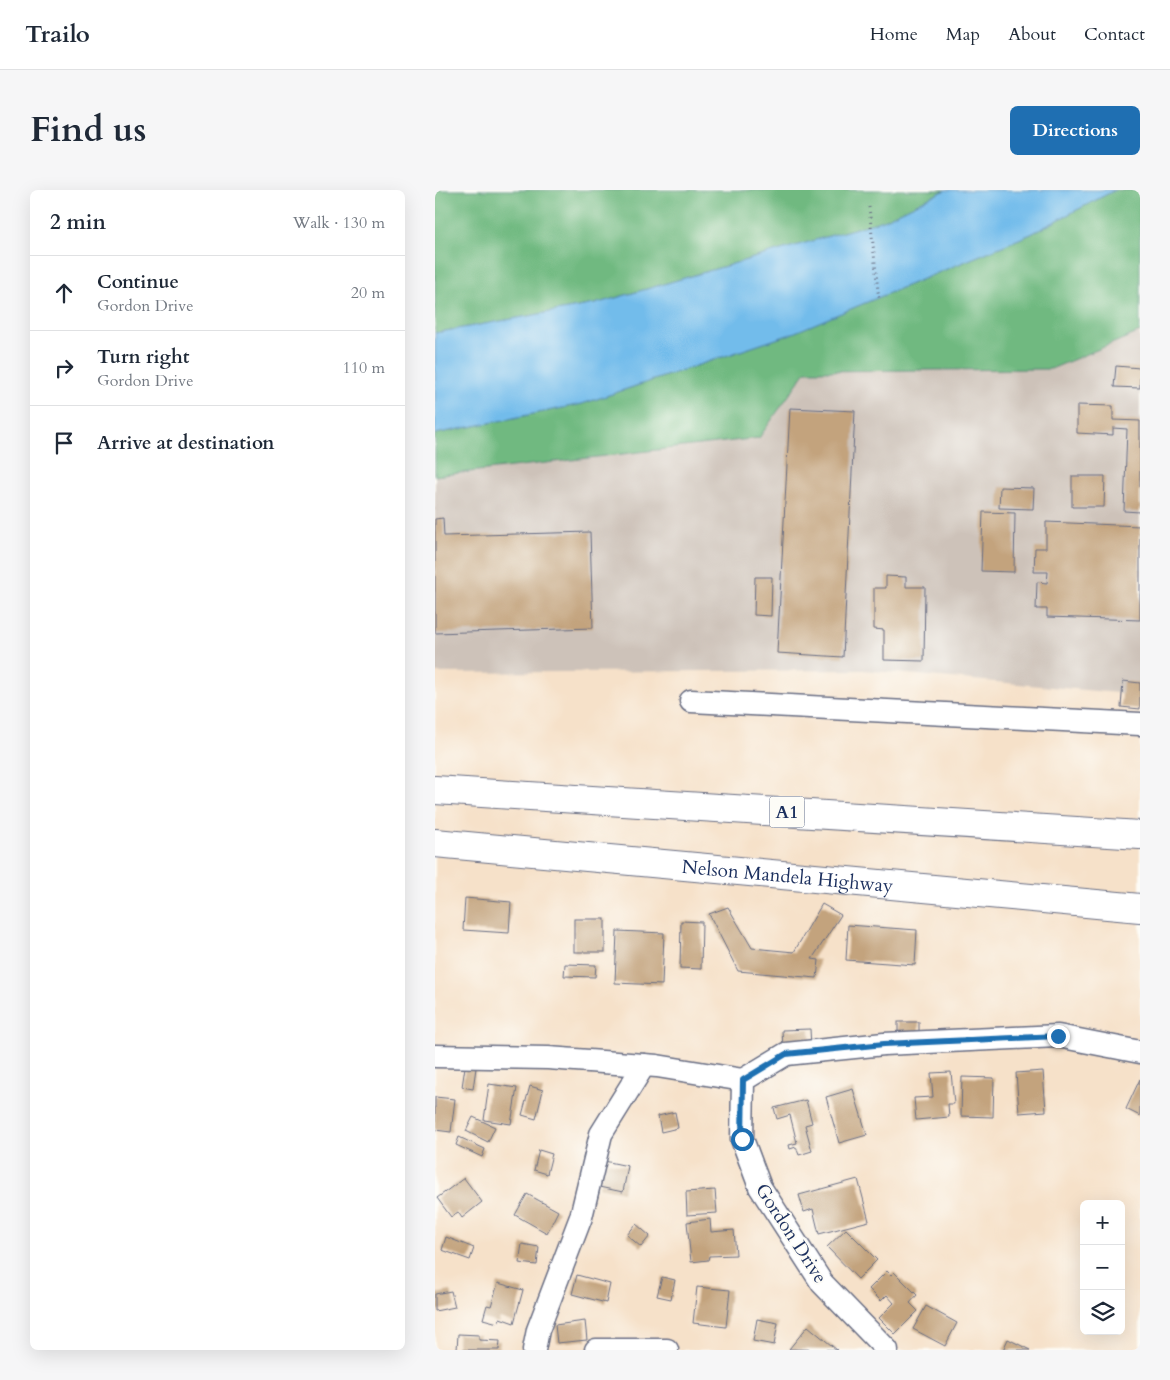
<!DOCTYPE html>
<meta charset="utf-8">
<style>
body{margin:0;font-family:Cardo,serif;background:#f6f6f7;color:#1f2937}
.controls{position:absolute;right:15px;bottom:15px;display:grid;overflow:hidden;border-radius:8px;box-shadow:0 5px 20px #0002}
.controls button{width:45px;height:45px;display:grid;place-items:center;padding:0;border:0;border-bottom:1px solid #e0e1e3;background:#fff;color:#1f2937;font:25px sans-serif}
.stop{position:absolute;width:15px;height:15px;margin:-11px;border:4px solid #1f6fb2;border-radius:50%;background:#fff}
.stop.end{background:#1f6fb2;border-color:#fff;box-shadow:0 1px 5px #0008}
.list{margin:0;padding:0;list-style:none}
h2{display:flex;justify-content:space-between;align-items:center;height:65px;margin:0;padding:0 20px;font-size:21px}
h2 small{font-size:16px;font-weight:400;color:#747a83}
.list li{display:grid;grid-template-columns:32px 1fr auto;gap:15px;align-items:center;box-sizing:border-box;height:75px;padding:0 20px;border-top:1px solid #e0e1e3}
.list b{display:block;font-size:19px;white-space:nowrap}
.list p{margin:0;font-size:16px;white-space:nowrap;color:#747a83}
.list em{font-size:16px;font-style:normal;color:#747a83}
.icon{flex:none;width:28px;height:28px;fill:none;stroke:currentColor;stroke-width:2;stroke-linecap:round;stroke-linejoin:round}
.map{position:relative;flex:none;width:705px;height:1160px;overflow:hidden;border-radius:8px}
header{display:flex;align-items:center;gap:30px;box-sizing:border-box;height:70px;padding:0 25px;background:#fff;border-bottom:1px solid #e0e1e3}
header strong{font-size:24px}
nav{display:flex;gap:28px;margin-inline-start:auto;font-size:18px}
.intro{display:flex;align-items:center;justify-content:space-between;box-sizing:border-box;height:120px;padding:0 30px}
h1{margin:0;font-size:35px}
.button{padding:12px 22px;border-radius:8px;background:#1f6fb2;color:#fff;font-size:18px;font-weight:700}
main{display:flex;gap:30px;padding:0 30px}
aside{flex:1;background:#fff;border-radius:8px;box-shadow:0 5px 20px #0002}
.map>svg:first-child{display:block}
</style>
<header>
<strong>Trailo</strong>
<nav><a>Home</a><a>Map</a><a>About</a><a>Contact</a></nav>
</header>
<div class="intro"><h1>Find us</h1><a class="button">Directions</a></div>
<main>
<aside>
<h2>2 min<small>Walk · 130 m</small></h2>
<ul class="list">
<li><svg class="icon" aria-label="ahead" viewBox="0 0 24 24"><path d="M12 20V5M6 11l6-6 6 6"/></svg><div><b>Continue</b><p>Gordon Drive</p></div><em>20 m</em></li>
<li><svg class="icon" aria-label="right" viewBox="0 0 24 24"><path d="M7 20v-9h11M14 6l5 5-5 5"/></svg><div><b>Turn right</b><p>Gordon Drive</p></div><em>110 m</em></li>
<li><svg class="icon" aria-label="arrive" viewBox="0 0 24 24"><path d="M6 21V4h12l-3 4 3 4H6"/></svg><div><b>Arrive at destination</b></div></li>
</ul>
</aside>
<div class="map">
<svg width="705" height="1160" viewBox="0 0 705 1160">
<rect width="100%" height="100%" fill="#fdfcf7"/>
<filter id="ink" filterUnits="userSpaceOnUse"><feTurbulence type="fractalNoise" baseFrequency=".02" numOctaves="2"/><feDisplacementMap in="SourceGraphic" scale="10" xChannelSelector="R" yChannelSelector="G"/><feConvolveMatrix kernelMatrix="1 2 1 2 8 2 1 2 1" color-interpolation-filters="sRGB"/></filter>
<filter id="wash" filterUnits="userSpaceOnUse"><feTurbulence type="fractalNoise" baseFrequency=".0096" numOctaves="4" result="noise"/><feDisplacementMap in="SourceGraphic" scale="20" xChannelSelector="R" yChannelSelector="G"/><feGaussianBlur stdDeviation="1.12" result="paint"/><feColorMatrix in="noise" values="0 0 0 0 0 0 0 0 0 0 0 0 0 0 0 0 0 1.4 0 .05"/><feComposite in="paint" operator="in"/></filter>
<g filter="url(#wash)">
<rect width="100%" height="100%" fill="#f6e1c9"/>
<polygon fill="#cdc2b9" points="705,142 705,505 428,480 0,483 0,286 324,248 371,181 616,179"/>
<g fill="#6fb980" stroke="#45746f">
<polygon points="0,0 511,0 446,31 160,114 0,143"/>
<polygon points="680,0 705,0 705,142 616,179 371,181 324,248 0,286 0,244 147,214 353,145 596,44"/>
</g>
<polygon fill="#72bceb" stroke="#4676a4" points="511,0 680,0 596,44 353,145 147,214 0,244 0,143 160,114 446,31"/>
<g id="blocks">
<g fill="#c3a37d">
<polygon points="681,176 705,178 705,198 679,197"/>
<polygon points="642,215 678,216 678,230 705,231 705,322 689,321 692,239 678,238 678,245 642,243"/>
<polygon points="355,218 420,221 408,467 342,463"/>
<polygon points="637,286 670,286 669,317 637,317"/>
<polygon points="565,297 599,298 598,319 564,318"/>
<polygon points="548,322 580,323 579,382 546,381"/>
<polygon points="8,328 9,346 155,342 158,438 0,443 0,329"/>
<polygon points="611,332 705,336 705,430 612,427 612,419 601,419 602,392 612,393 613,382 599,382 600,358 611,358"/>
<polygon points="451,386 471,387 471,397 490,397 489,471 449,470 449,440 439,439 439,398 451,398"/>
<polygon points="320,387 337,387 336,426 319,425"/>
<polygon points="688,491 705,493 705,519 686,517"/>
<polygon points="30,708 76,712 74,743 28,740"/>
<polygon points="387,714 406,725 377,769 384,770 382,788 303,781 274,724 293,717 317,758 359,762"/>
<rect x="139" y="729" width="31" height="33"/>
<polygon points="246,731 267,732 266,779 245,778"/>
<polygon points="413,735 482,740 480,775 411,770"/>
<polygon points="182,741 229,743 227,795 180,793"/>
<polygon points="130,774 161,775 160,787 129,786"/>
<rect x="463" y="832" width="21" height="15"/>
<polygon points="375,839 376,857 348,858 347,840"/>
<polygon points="30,877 41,878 38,899 27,897"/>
<polygon points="608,881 611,921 584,923 581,883"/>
<polygon points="516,882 519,914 513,914 514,927 481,930 479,908 498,907 496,883"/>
<polygon points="527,887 559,888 558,927 526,926"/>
<polygon points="705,889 705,926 691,919"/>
<polygon points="54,894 82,898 76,934 49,930"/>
<polygon points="95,896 108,900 101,929 87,925"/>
<polygon points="418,899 432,945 404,953 391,907"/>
<polygon points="0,907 20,909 16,942 0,940"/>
<polygon points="371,910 377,933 370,935 377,961 364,965 361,957 355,959 354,955 362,953 355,925 342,929 339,918"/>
<polygon points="240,922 243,938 226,942 223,926"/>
<polygon points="38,927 60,937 53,952 31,941"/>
<polygon points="24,947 50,959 47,967 21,955"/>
<polygon points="104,960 117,964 112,984 99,980"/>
<polygon points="169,971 193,976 188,1002 164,997"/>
<polygon points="29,988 47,1012 27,1028 23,1022 16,1027 2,1008"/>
<polygon points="423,989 434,1031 384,1044 378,1019 369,1022 364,1005"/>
<polygon points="280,1000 282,1023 252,1025 251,1002"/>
<polygon points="92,1004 123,1021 112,1043 80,1025"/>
<polygon points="275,1029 276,1042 299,1040 301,1065 274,1066 273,1070 256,1072 252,1032"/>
<polygon points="201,1034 215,1046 206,1057 192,1045"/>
<polygon points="411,1039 442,1070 423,1089 392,1057"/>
<polygon points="11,1047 39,1058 35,1070 7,1060"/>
<polygon points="87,1054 104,1057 102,1075 84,1073"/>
<polygon points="452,1081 456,1085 459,1082 482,1105 475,1113 483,1121 460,1144 444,1128 459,1113 452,1105 446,1111 434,1099"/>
<polygon points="142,1085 175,1094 171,1113 137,1104"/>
<polygon points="227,1087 240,1090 236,1109 222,1106"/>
<polygon points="63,1093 88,1100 79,1133 65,1128 63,1133 48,1129 52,1115 56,1116"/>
<polygon points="262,1097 295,1100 291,1137 258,1133"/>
<polygon points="16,1101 20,1117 0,1121 0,1104"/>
<polygon points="491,1116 522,1133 510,1156 478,1139"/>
<polygon points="322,1129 343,1133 339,1155 318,1151"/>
<polygon points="150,1131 152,1150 122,1153 120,1135"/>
<polygon points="373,1136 402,1160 354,1159"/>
<polygon points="23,1144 44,1145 44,1150 65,1151 64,1160 22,1160"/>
<polygon points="573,1149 595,1160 568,1160"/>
</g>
</g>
</g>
<g filter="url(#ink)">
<use href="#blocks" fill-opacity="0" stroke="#686d83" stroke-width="1"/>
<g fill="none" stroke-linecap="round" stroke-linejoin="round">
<g stroke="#686d83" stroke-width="25">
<g id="minor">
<polyline points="256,511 705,534"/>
<polyline points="0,866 113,868 222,876 308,890"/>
<polyline points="99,1160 103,1140 146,1027 166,944 209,875"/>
<polyline points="161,1160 232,1160"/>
<polyline points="452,1160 387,1093 325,997 307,949 308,890 351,864 449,854 623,846 705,862"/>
</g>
</g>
<g stroke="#686d83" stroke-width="30">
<g id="highway">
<polyline points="0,600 705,645"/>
<path id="s1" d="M0 653 705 718"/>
</g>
</g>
<polyline stroke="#686d83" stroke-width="3" stroke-dasharray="1 4" stroke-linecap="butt" points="434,17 444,110"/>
<use href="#minor" stroke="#fff" stroke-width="22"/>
<use href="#highway" stroke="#fff" stroke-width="28"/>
</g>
</g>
<g fill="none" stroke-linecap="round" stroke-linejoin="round" filter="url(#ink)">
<polyline stroke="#1f6fb2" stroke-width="6" points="307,949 308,890 351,864 449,854 623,846"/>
</g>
<g text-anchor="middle" stroke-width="4" stroke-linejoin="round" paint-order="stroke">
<rect fill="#fdfcf7" stroke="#5f6c8c" stroke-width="1" x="334.5" y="606.5" width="35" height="31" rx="4"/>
<g font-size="18" font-weight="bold" fill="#1b2f5e">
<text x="352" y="628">A1</text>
</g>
<g font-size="19" fill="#1b2f5e" stroke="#fdfcf7">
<text dy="7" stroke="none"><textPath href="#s1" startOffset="354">Nelson Mandela Highway</textPath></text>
<text transform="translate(357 1043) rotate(57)" y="7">Gordon Drive</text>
</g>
</g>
</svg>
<div class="controls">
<button>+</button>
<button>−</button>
<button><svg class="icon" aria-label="layers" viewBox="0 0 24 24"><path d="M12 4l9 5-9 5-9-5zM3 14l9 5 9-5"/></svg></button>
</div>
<div class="stop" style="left:307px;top:949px"></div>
<div class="stop end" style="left:623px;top:846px"></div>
</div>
</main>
